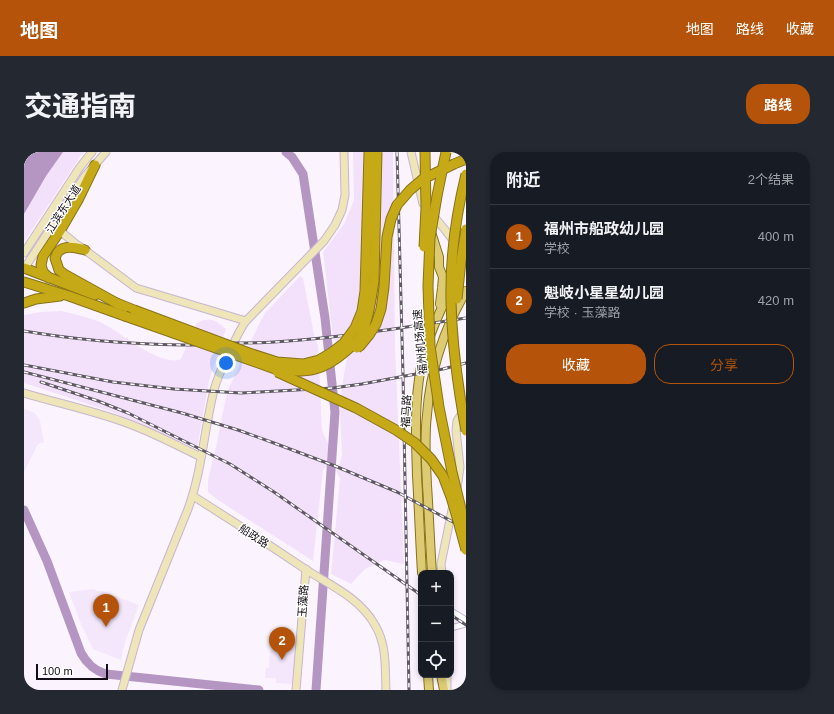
<!DOCTYPE html>
<html lang="zh">
<meta charset="utf-8">
<style>
body{margin:0;font-family:Helvetica,"Noto Sans SC",sans-serif;background:#242831;color:#f1f3f6}
.controls{position:absolute;right:12px;bottom:12px;display:grid;overflow:hidden;border-radius:8px;box-shadow:0 2px 6px #0003}
.controls button{width:36px;height:36px;display:grid;place-items:center;padding:0;border:0;border-bottom:1px solid #363941;background:#171b24;color:#f1f3f6;font:20px sans-serif}
.scale{position:absolute;left:12px;bottom:10px;width:72px;box-sizing:border-box;padding-left:4px;border:2px solid #130d16;border-top:0;font-size:11px;line-height:14px;white-space:nowrap;color:#130d16;-webkit-text-stroke:3px #fff;paint-order:stroke}
.you{position:absolute;left:202px;top:211px;width:14px;height:14px;margin:-10px;border:3px solid #fff;border-radius:50%;background:#1a73e8;box-shadow:0 0 0 6px #1a73e833}
.badge{display:grid;place-items:center;width:26px;height:26px;border-radius:50%;background:#b45309;color:#fff;font-size:13px;font-weight:700}
.pin{position:absolute;translate:-50% -33px;filter:drop-shadow(0 1px 2px #0008)}
.pin::after{content:'';position:absolute;top:21px;width:14px;height:12px;background:inherit;clip-path:polygon(0 0,100% 0,50% 100%)}
.list{margin:0;padding:0;list-style:none}
h2{display:flex;justify-content:space-between;align-items:center;height:52px;margin:0;padding:0 16px;font-size:17px}
h2 small{font-size:13px;font-weight:400;color:#9ea1a6}
.list li{display:grid;grid-template-columns:26px 1fr auto;gap:12px;align-items:center;box-sizing:border-box;height:64px;padding:0 16px;border-top:1px solid #363941}
.list b{display:block;font-size:15px;white-space:nowrap}
.list p{margin:0;font-size:13px;white-space:nowrap;color:#9ea1a6}
.list em{font-size:13px;font-style:normal;color:#9ea1a6}
.actions{display:flex;gap:8px;padding:12px 16px}
.actions a{flex:1;padding:9px 0;border:1px solid #b45309;border-radius:16px;text-align:center;font-size:14px;color:#b45309}
.actions .main{background:#b45309;color:#fff}
.icon{flex:none;width:22px;height:22px;fill:none;stroke:currentColor;stroke-width:2;stroke-linecap:round;stroke-linejoin:round}
.map{position:relative;flex:none;width:442px;height:538px;overflow:hidden;border-radius:16px}
header{display:flex;align-items:center;gap:24px;box-sizing:border-box;height:56px;padding:0 20px;background:#b45309;color:#fff}
header strong{font-size:19px}
nav{display:flex;gap:22px;margin-inline-start:auto;font-size:14px}
.intro{display:flex;align-items:center;justify-content:space-between;box-sizing:border-box;height:96px;padding:0 24px}
h1{margin:0;font-size:28px}
.button{padding:10px 18px;border-radius:16px;background:#b45309;color:#fff;font-size:14px;font-weight:700}
main{display:flex;gap:24px;padding:0 24px}
aside{flex:1;background:#171b24;border-radius:16px;box-shadow:0 2px 6px #0003}
.map>svg:first-child{display:block}
</style>
<header>
<strong>地图</strong>
<nav><a>地图</a><a>路线</a><a>收藏</a></nav>
</header>
<div class="intro"><h1>交通指南</h1><a class="button">路线</a></div>
<main>
<div class="map">
<svg width="442" height="538" viewBox="0 0 442 538">
<rect width="100%" height="100%" fill="#fbf4ff"/>
<g fill="#f4e6fb">
<polygon points="0,257 11,261 16,269 20,290 14,292 0,320"/>
<polygon points="71,437 72,439 78,439 115,453 101,490 97,508 69,497 57,472 45,440"/>
<polygon points="267,486 272,487 269,528 267,532 252,531 252,526 241,526 242,516 245,516 246,498 266,500"/>
</g>
<g fill="#f3e1fc">
<polygon points="0,0 61,0 58,2 0,90"/>
<polygon points="329,0 369,0 371,193 380,412 360,408 341,417 327,432 307,422 316,326 313,321 318,304 316,254 318,235 323,204 309,186 299,100 320,72 330,48"/>
<polygon points="276,124 279,126 291,187 294,193 298,278 305,294 303,314 299,318 289,409 194,348 184,340 184,328 192,295 203,240 235,172 241,161"/>
<path d="M37 159C50 162 63 165 76 170 96 179 136 216 157 207L173 171C187 164 191 168 202 177L185 229 173 297 88 260 0 231V163L17 160Z"/>
</g>
<polygon fill="#b596c3" points="0,0 39,0 22,24 0,62"/>
<g fill="none" stroke-linecap="round" stroke-linejoin="round">
<g stroke="#b596c3" stroke-width="9">
<polyline points="262,0 268,5 279,22 301,166 311,260 292,538"/>
<path d="M0 358 23 409 57 501C63 512 70 518 82 522L235 538"/>
</g>
<g stroke="#c7b5d0" stroke-width="7">
<g id="street">
<polyline points="427,459 442,468"/>
<polyline points="427,476 442,472"/>
</g>
</g>
<g stroke="#c7b5d0" stroke-width="9">
<g id="secondary">
<polyline points="387,0 399,52"/>
<polyline points="408,62 422,79 431,91"/>
<polyline points="36,79 52,92 61,98 112,136 222,169"/>
<polyline points="0,101 56,15 68,0"/>
<polyline points="0,117 61,24 82,0"/>
<path d="M0 241C33 251 67 258 100 270 126 279 152 293 177 305"/>
<polyline points="433,337 436,315 432,278 433,269 440,258"/>
<path d="M169 344C207 368 244 392 281 417 306 433 336 446 351 473 363 493 361 516 362 538"/>
<polyline points="418,421 417,412 429,353"/>
<path d="M98 538 115 478 164 357C178 319 180 278 190 238 194 223 201 210 207 196 212 187 216 177 222 169L300 89 311 73 318 58 321 43 320 0"/>
<polyline points="272,538 282,417"/>
<polyline points="423,538 423,523"/>
</g>
</g>
<g stroke="#877217" stroke-width="10">
<g id="primary">
<polyline points="407,80 415,105 415,115 419,125 418,136 416,152"/>
<path d="M398 421C396 389 395 356 393 324 392 288 390 251 397 215 403 187 415 161 427 136"/>
<path d="M408 421C406 392 405 362 403 333 402 310 400 286 403 263 406 219 420 177 442 139"/>
<polyline points="404,523 405,538"/>
<polyline points="417,523 420,538"/>
</g>
</g>
<g stroke="#877217" stroke-width="11">
<g id="highway">
<polyline points="430,12 442,7"/>
<path d="M61 98C53 96 41 92 34 100 33 101 32 104 31 106L35 118 40 122 96 153"/>
<polyline points="0,116 71,143"/>
<polyline points="25,126 19,120 17,113 19,104 36,79 54,48 71,13"/>
<polyline points="0,130 45,144 101,164"/>
<polyline points="90,150 110,158"/>
<polyline points="0,151 12,147 36,144"/>
</g>
</g>
<use href="#street" stroke="#fff" stroke-width="5"/>
<use href="#secondary" stroke="#eee5b9" stroke-width="7"/>
<use href="#primary" stroke="#ddcb74" stroke-width="8"/>
<use href="#highway" stroke="#c6a917" stroke-width="9"/>
<g stroke="#605963" stroke-width="3">
<g id="rail">
<polyline points="373,0 379,223 385,538"/>
<path d="M0 179C52 188 106 192 159 193 176 193 192 192 208 191 222 191 236 191 250 190 314 186 378 176 442 166"/>
<polyline points="0,213 89,230 150,237 217,241 254,239 309,236 338,232 419,217 442,211"/>
<polyline points="0,220 158,261 214,278 250,291 311,314 373,340 442,377"/>
<polyline points="17,230 74,249 104,261 206,312 250,340 397,443"/>
<polyline points="427,463 442,473"/>
</g>
</g>
<use href="#rail" stroke="#fff" stroke-width="1.5" stroke-dasharray="4.5" stroke-linecap="butt"/>
<g stroke="#877217" stroke-width="11" stroke-linecap="butt">
<g id="highway-bridge">
<polyline points="422,0 413,44 406,86 404,134 406,194 415,255 428,320 442,377"/>
<path d="M442 22C432 63 426 106 427 149 428 192 434 236 442 279"/>
<polyline points="400,95 402,56 401,0"/>
<polyline points="433,147 437,109 442,77"/>
<polyline points="110,158 225,201 253,210 279,212 295,208 307,201 320,191 331,176 338,159 341,139 345,0"/>
<path d="M101 164 254 218C284 221 299 219 322 199 328 194 333 189 337 183 345 166 347 147 350 129L353 0"/>
<polyline points="333,196 336,194 345,183 352,172 357,157 360,135 363,85 367,67 373,53 386,38 399,27 430,12"/>
<polyline points="253,220 332,256 372,278 391,291 407,307 419,324 427,345 433,365 442,398"/>
</g>
</g>
<use href="#highway-bridge" stroke="#c6a917" stroke-width="9"/>
</g>
<g text-anchor="middle" stroke-width="3" stroke-linejoin="round" paint-order="stroke">
<g font-size="11" fill="#130d16" stroke="#fff">
<text transform="translate(39 57) rotate(-57)" y="4">江滨东大道</text>
<text transform="translate(396 190) rotate(-95)" y="4">福州机场高速</text>
<text transform="translate(382 259) rotate(-87)" y="4">福马路</text>
<text transform="translate(230 384) rotate(33)" y="4">船政路</text>
<text transform="translate(279 449) rotate(-86)" y="4">玉藻路</text>
</g>
</g>
</svg>
<div class="controls">
<button>+</button>
<button>−</button>
<button><svg class="icon" aria-label="locate" viewBox="0 0 24 24"><circle cx="12" cy="12" r="6"/><path d="M12 2v4M12 18v4M2 12h4M18 12h4"/></svg></button>
</div>
<div class="scale">100 m</div>
<div class="you"></div>
<div class="pin badge" style="left:82px;top:475px">1</div>
<div class="pin badge" style="left:258px;top:508px">2</div>
</div>
<aside>
<h2>附近<small>2个结果</small></h2>
<ul class="list">
<li><span class="badge">1</span><div><b>福州市船政幼儿园</b><p>学校</p></div><em>400 m</em></li>
<li><span class="badge">2</span><div><b>魁岐小星星幼儿园</b><p>学校 · 玉藻路</p></div><em>420 m</em></li>
</ul>
<div class="actions"><a class="main">收藏</a><a>分享</a></div>
</aside>
</main>
